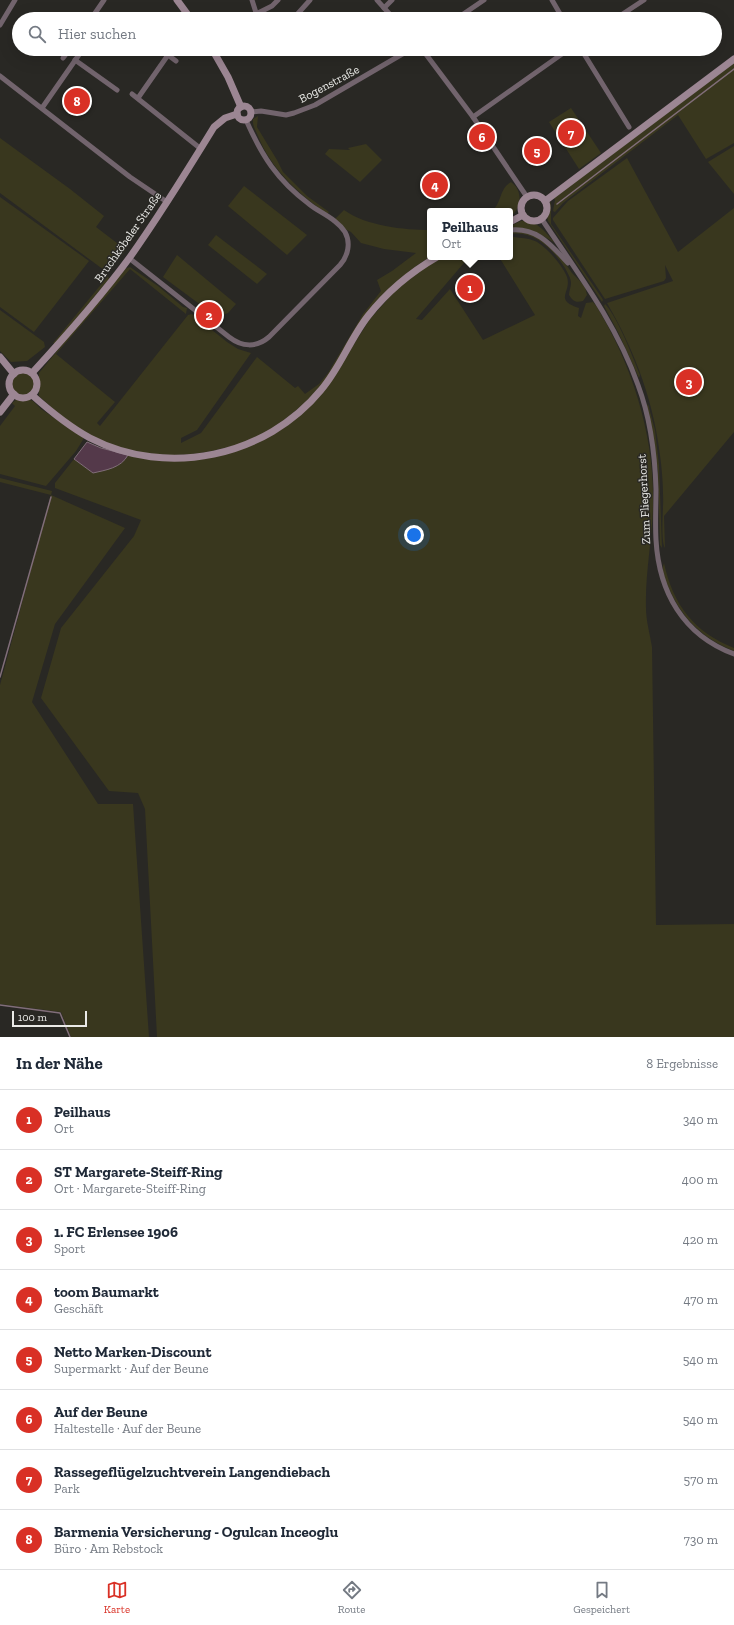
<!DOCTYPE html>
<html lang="de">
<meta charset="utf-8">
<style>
body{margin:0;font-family:"Zilla Slab",serif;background:#f2f2f3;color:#1f2937}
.scale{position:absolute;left:12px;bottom:10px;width:75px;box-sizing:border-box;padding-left:4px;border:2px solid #eaeae7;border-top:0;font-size:11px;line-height:14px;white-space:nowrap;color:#eaeae7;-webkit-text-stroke:3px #292824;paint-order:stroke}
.you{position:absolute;left:414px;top:535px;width:14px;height:14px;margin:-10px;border:3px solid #fff;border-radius:50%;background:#1a73e8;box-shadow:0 0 0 6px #1a73e833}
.badge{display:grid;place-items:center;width:26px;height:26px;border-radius:50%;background:#d93025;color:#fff;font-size:13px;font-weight:700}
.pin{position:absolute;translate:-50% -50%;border:2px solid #fff;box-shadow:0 1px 4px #0006}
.popup{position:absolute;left:427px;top:208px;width:86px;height:52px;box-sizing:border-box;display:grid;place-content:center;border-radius:4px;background:#fff;filter:drop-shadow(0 1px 3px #0005);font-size:13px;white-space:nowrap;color:#747a83}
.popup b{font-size:15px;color:#1f2937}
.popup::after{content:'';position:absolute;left:50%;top:100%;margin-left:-8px;border:8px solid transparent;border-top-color:#fff}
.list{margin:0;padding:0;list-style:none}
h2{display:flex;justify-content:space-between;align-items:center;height:52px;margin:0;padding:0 16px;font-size:17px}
h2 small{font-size:13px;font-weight:400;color:#747a83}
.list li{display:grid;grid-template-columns:26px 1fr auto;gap:12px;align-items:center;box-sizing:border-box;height:60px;padding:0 16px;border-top:1px solid #e0e1e3}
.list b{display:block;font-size:15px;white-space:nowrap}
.list p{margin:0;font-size:13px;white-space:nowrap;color:#747a83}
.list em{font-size:13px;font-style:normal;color:#747a83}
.icon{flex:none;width:22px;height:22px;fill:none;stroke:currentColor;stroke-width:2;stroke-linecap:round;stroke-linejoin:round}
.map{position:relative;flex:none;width:734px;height:1037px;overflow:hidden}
.search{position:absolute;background:#fff;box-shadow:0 4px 16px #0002;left:12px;right:12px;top:12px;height:44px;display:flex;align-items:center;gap:10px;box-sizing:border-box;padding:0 14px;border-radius:22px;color:#747a83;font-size:15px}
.sheet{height:532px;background:#fff}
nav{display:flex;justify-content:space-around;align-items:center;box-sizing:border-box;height:56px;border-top:1px solid #e0e1e3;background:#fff;font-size:11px;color:#747a83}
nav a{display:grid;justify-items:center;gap:2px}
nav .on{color:#d93025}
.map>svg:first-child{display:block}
</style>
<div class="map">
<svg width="734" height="1037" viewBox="0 0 734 1037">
<rect width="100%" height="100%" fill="#292824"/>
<g fill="#39371e">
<polygon points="734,63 734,143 706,159 678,115 563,203 555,212 553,211 555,200 554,198"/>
<polygon points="571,108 601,153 579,169 549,122"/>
<path d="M258 116 257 127 277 160 283 172 307 196 329 212 327 214C299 194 271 169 258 136 256 131 252 125 253 119Z"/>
<polygon points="0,138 70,189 104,216 96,227 126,250 108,273 0,193"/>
<polygon points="366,144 382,160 360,182 325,154 329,149 350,150 348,148"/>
<polygon points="734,146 734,194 708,162"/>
<path d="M627 158 678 252 734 208V432L664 516 665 548C660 539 664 506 663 494 663 484 662 473 661 463 655 405 636 353 607 303L673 281 665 265 666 278 664 281 605 299 553 220V218L568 201Z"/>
<path d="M511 182C524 191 521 209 510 217V211H492C502 203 499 189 511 182Z"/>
<polygon points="244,186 307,235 287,255 228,206"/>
<polygon points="0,197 89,261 34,332 0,307"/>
<polygon points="551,201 551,224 602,298 603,300 602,302 548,221 547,215"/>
<path d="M344 210C366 226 404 230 430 230V257C389 281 366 318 340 357 333 367 328 378 320 387 299 411 273 430 245 443 238 445 231 446 224 448 181 460 133 457 92 436 72 425 55 411 39 396V373L124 269 130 267 158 286 183 307 187 308 186 314 130 269 56 354 115 402 97 423 100 426 188 315 192 314 227 342 238 349 251 353 197 430 181 438V443L201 433 257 357 295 388 298 386 305 394 319 384 328 373 363 314 381 291 377 280 392 271 416 253 384 249 361 243 351 232 332 222Z"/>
<path d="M521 221C536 219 546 233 555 243L540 234 527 229H510V226Z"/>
<path d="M510 232H526L539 236 563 260 572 273 579 280 585 287 587 295 583 301C575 303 573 301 569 295 569 291 571 287 571 283 571 278 567 272 565 268 553 249 534 230 510 234Z"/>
<polygon points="216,235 267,274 257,284 208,245"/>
<path d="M514 237C521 238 528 238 535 241 546 246 563 266 567 277 572 292 553 300 579 308L578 316 581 318 586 303 593 302 597 307C633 367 655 437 653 507 652 541 645 574 646 608 646 621 650 634 652 647L656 925 734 924V1037H157L145 809 138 793 109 791 41 698 61 628 134 536 141 520 55 488V483L74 459 93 473 126 458 128 455 167 461 205 459 230 453 280 430 344 360 370 319 394 292 423 268 441 257H469L416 319 422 320 450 289 483 340 535 315 499 257H510V238Z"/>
<polygon points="177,255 236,304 228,313 217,317 163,277"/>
<polygon points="108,276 109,279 56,343 53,343"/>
<path d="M605 304C617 316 633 357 640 375L639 378 618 332 604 306Z"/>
<polygon points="0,310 44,342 45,347 27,361 11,362 0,351"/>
<circle cx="23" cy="384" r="11"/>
<polygon points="27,399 33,401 41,409 84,438 76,451 46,486 0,474 0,426 15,406 12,403 16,400"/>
<polygon points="648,404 655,430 659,465 662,548 660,545 658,471 647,406"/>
<polygon points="0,478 52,491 51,495 125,528 55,624 32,702 98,804 133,804 149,1037 71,1037 61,1012 0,1004 0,685 51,495 0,482"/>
<path d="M664 563C673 605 694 632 734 648V651C700 637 681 617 667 584 664 577 661 570 664 563Z"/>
</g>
<path fill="#54394a" stroke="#816e79" d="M87 442 101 448 128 455C121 468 106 470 93 473L74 459Z"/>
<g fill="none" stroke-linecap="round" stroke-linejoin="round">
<g stroke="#816e79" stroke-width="1.5">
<polyline points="557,204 734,69"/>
<polyline points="0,677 51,497"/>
<polyline points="0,1005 60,1013 70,1037"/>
</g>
<g stroke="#72646d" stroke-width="5">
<polyline points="252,0 258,19"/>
<polyline points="377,0 394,19"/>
<polyline points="552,0 563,19"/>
<polyline points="384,8 392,0"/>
<polyline points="256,14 272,6 278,0"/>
<polyline points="91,19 104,0"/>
<polyline points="293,19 310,0"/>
<polyline points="456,19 484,0"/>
<polyline points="615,19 644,0"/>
<polyline points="0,25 15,0"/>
<polyline points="160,49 176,61"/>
<polyline points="422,49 473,117 527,197"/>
<polyline points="581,49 629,127"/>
<polyline points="63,58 70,49"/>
<polyline points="75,60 117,90"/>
<polyline points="0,76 130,177 167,202"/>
<polyline points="132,94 201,149"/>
<polyline points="138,98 168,55"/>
<polyline points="42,108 83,49"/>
<polyline points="250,112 261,111 286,115 294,113 315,105 411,49"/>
<polyline points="473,117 569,49"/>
<path d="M541 218C577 272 616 323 638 385 650 417 655 455 656 489 656 506 655 523 656 540 659 592 683 635 734 654"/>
<path d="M510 230C537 227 551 245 568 263"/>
<path d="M129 258 229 337C242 347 256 348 269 337L340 265C348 256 351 243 345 232 337 219 320 213 309 204 277 180 262 156 246 120"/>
</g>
<g stroke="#9c8693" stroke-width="7">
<polyline points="177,0 191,19"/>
<polyline points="212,49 228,77 241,107"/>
<circle cx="244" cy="113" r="7"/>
<circle cx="534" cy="208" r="13"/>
<polyline points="545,201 734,59"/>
<polyline points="510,222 523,215"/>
<polyline points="0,357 14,374"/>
<circle cx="23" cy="384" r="14"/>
<path d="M32 373C66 336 100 298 130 257 160 215 187 171 214 127L225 118 237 114"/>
<path d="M32 395C50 411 68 426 90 438 167 478 266 457 321 390 340 368 350 339 368 316 387 292 411 272 437 257"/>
<polyline points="0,412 14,394"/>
</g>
</g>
<g text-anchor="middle" stroke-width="3" stroke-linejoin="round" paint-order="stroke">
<g font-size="12" fill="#eaeae7" stroke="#292824">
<text transform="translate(329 84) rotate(-28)" y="4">Bogenstraße</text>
<text transform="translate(128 237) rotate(-55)" y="4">Bruchköbeler Straße</text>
<text transform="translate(644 499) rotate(-93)" y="4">Zum Fliegerhorst</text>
</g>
</g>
</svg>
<div class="scale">100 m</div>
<div class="you"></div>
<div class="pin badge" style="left:470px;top:288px">1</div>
<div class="popup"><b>Peilhaus</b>Ort</div>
<div class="pin badge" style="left:209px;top:315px">2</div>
<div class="pin badge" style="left:689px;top:382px">3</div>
<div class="pin badge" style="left:435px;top:185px">4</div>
<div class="pin badge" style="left:537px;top:151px">5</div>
<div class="pin badge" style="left:482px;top:137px">6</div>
<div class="pin badge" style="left:571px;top:133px">7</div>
<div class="pin badge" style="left:77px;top:101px">8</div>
<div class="search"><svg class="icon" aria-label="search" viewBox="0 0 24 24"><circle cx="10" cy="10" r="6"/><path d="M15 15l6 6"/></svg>Hier suchen</div>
</div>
<section class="sheet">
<h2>In der Nähe<small>8 Ergebnisse</small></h2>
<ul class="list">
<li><span class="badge">1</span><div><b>Peilhaus</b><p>Ort</p></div><em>340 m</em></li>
<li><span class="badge">2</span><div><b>ST Margarete-Steiff-Ring</b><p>Ort · Margarete-Steiff-Ring</p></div><em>400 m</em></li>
<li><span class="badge">3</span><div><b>1. FC Erlensee 1906</b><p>Sport</p></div><em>420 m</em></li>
<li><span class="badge">4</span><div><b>toom Baumarkt</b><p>Geschäft</p></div><em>470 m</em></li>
<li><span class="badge">5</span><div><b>Netto Marken-Discount</b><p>Supermarkt · Auf der Beune</p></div><em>540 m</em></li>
<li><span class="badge">6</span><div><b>Auf der Beune</b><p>Haltestelle · Auf der Beune</p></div><em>540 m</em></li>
<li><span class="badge">7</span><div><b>Rassegeflügelzuchtverein Langendiebach</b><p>Park</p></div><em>570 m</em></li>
<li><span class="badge">8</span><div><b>Barmenia Versicherung - Ogulcan Inceoglu</b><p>Büro · Am Rebstock</p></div><em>730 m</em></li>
</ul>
</section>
<nav>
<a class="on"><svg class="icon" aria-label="map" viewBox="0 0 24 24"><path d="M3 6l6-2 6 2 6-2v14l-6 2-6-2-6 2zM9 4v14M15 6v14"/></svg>Karte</a>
<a><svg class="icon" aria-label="directions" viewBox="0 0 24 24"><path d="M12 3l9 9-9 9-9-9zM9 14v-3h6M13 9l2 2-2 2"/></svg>Route</a>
<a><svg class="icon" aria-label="saved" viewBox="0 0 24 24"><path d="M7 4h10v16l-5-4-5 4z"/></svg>Gespeichert</a>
</nav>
